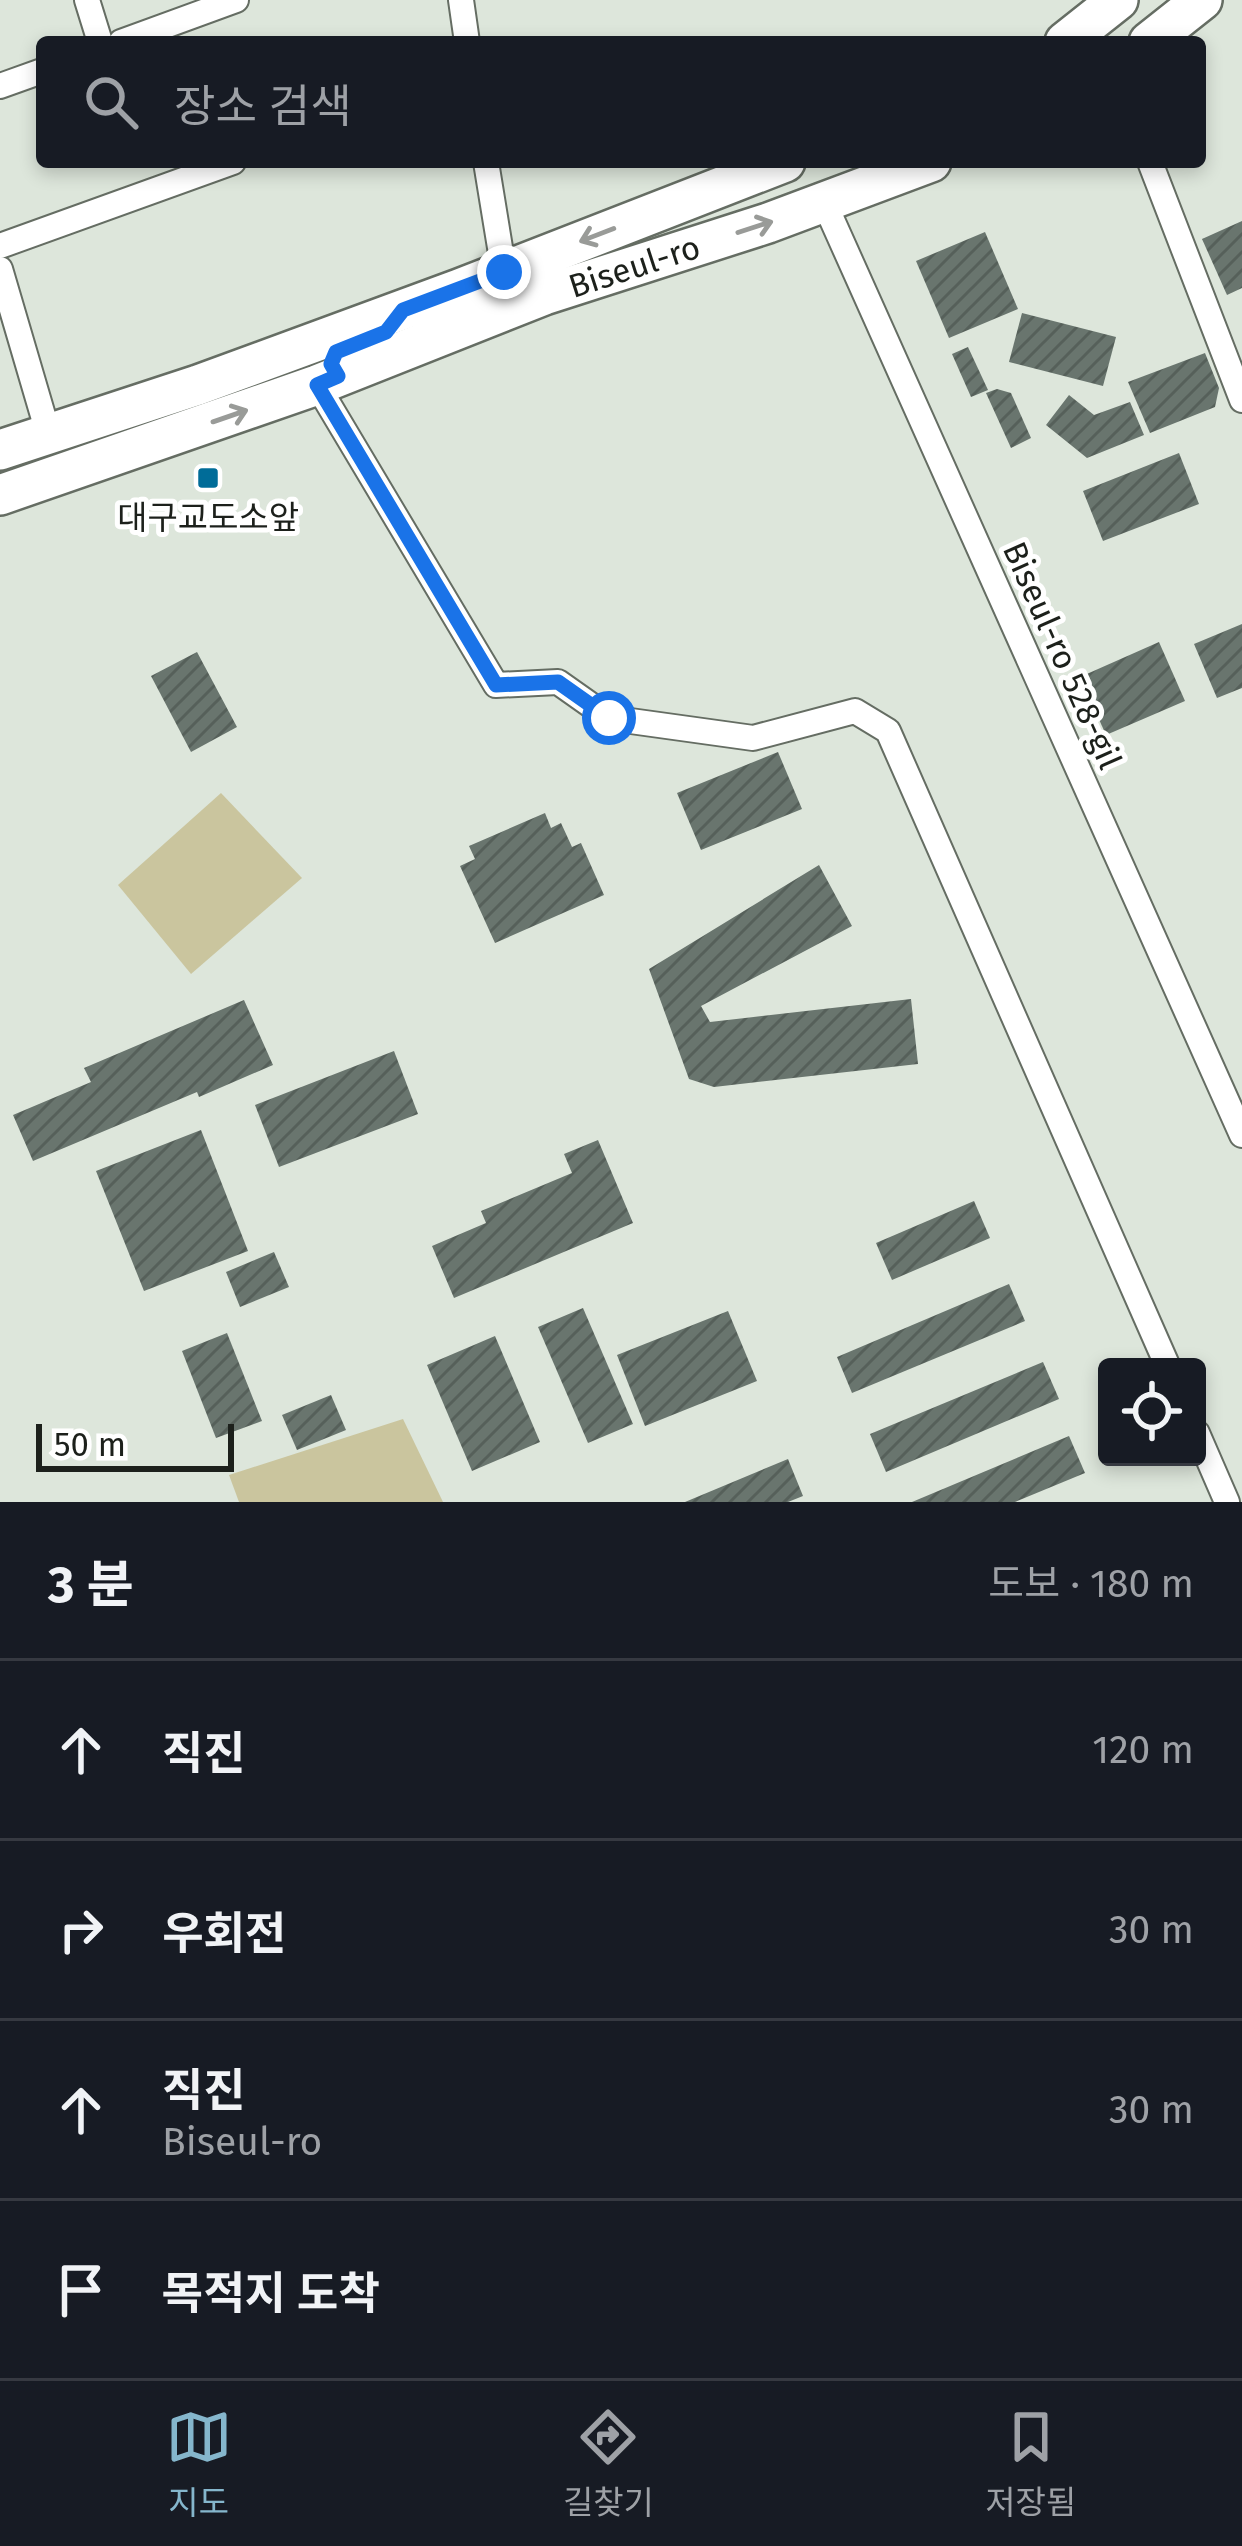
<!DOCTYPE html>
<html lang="ko">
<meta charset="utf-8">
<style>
body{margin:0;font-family:"Fira Sans","Noto Sans KR",sans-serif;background:#20242c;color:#f1f3f6}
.controls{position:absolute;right:36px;bottom:36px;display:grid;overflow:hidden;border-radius:12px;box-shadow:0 6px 18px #0003}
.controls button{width:108px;height:108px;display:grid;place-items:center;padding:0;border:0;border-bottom:3px solid #363941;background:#171b24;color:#f1f3f6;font:60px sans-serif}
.scale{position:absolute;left:36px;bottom:30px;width:198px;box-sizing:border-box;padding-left:12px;border:6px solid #1c201b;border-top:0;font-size:33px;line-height:42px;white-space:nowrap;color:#1c201b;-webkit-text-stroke:9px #fff;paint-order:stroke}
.stop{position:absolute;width:36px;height:36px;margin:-27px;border:9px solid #1a73e8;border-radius:50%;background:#fff}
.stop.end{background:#1a73e8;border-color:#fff;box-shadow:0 3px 12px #0008}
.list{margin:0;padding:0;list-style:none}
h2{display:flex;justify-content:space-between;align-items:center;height:156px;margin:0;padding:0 48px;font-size:51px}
h2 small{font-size:39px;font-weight:400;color:#9ea1a6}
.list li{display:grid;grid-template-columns:78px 1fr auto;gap:36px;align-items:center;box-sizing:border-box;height:180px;padding:0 48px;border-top:3px solid #363941}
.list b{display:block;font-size:45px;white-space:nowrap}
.list p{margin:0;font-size:39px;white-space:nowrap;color:#9ea1a6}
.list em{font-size:39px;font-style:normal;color:#9ea1a6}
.icon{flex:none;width:66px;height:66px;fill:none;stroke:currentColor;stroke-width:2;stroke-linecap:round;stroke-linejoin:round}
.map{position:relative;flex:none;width:1242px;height:1502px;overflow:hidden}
.search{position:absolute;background:#171b24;box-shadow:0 6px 18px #0003;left:36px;right:36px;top:36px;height:132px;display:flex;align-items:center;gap:30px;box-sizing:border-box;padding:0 42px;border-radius:12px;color:#9ea1a6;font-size:45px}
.sheet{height:876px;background:#171b24}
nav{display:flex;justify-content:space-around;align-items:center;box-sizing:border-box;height:168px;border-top:3px solid #363941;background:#171b24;font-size:33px;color:#9ea1a6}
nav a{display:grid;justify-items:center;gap:6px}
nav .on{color:#85b6cc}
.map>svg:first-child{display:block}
</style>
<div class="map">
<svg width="1242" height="1502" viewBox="0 0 1242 1502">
<defs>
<pattern id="building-hatch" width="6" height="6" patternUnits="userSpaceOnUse" patternTransform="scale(3)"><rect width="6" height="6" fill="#69756e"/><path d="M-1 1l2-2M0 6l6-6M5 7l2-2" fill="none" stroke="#56605a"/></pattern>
</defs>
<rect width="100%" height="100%" fill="#dde6db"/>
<g fill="#cac59e">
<polygon points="221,793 302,878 191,974 118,885"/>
<polygon points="403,1419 443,1502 239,1502 229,1475"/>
</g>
<g fill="url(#building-hatch)">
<polygon points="1242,221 1242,288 1227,295 1202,239"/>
<polygon points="985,232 1018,309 949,338 916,261"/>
<polygon points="1022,313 1116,337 1103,386 1009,362"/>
<polygon points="968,347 988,390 971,397 952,354"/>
<polygon points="1205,353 1219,388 1215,407 1150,433 1128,382"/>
<polygon points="997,389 1011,393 1031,438 1011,448 986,393"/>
<polygon points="1069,395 1094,415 1130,402 1144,435 1087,458 1046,425"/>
<polygon points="1179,453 1199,504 1103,541 1083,491"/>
<polygon points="1242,624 1242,688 1217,698 1194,644"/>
<polygon points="1159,642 1185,701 1106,735 1080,677"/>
<polygon points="197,652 237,727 191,752 151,676"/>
<polygon points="778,752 802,809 701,850 677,793"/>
<polygon points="545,813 551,828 561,823 572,847 581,843 604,895 495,943 460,866 475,859 469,846"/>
<polygon points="819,865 852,926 701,1006 710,1022 911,999 918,1064 714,1087 689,1079 649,969"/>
<polygon points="244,1000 273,1065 199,1097 197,1092 33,1161 13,1115 91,1082 84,1068"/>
<polygon points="394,1051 418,1114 279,1167 255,1105"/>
<polygon points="201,1130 248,1251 144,1291 96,1171"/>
<polygon points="598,1140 633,1223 454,1298 432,1246 486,1223 481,1211 572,1173 564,1154"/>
<polygon points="974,1201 990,1238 892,1280 876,1243"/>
<polygon points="274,1252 289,1287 240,1307 226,1272"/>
<polygon points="1009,1284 1025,1321 852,1393 837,1357"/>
<polygon points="583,1308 633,1424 588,1443 538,1327"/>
<polygon points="728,1311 757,1381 645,1426 617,1355"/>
<polygon points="227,1333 262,1421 216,1438 182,1351"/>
<polygon points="495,1336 540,1442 472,1471 427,1365"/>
<polygon points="1043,1362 1059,1399 886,1472 870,1434"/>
<polygon points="331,1395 346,1430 297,1450 282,1415"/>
<polygon points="1069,1436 1085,1473 1015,1502 912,1502"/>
<polygon points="788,1459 803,1496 788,1502 685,1502"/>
</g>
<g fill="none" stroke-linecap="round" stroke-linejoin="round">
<g stroke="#656d63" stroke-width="28">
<g id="street">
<polyline points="87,0 100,42"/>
<polyline points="461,0 467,42"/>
<polyline points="121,42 236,0"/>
<polyline points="0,86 42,71"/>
<polyline points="486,162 504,272"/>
<polyline points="1150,162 1242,400"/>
<polyline points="824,202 1242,1135"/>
<polyline points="0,246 233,162"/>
<polyline points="0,269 49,436"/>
<polyline points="317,385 496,685 558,682 609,718 753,738 855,711 888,731 1168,1367"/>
<polyline points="1197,1433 1227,1502"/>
</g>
</g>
<g stroke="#656d63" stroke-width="44">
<g id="primary">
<polyline points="1065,42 1118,0"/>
<polyline points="1149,42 1202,0"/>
<polyline points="0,450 198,385 459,289 785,162"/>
<polyline points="0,495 317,385 544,295 768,223 931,162"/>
</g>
</g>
<use href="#street" stroke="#fff" stroke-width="24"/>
<use href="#primary" stroke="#fff" stroke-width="39"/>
</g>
<defs><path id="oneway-shaft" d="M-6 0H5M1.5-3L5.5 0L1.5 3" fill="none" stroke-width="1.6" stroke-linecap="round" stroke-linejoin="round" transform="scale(3)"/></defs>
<g stroke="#999b98">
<use href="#oneway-shaft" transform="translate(755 227) rotate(-18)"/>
<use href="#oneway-shaft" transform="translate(597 235) rotate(159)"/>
<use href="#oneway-shaft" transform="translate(230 416) rotate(-19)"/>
</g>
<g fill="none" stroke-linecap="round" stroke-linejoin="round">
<polyline stroke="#1a73e8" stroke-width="15" points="504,272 403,310 386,332 336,352 331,364 338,376 317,385 496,685 558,682 609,718"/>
</g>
<rect fill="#006c98" stroke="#fff" stroke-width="4.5" x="196" y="466" width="24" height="24" rx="6"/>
<g text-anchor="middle" stroke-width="10" stroke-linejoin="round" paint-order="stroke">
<g font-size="33" fill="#1c201b" stroke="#fff">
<text transform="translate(634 266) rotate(-18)" y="12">Biseul-ro</text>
<text transform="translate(1063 655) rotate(66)" y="12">Biseul-ro 528-gil</text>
</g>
<g font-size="33" fill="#1c201b" stroke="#fff">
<text x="208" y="529">대구교도소앞</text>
</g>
</g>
</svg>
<div class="controls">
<button><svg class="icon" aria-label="locate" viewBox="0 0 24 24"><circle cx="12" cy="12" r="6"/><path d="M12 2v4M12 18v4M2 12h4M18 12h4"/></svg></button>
</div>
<div class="scale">50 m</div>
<div class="stop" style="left:609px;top:718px"></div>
<div class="stop end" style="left:504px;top:272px"></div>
<div class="search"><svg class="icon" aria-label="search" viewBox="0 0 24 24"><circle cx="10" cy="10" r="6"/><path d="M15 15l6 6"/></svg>장소 검색</div>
</div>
<section class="sheet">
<h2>3 분<small>도보 · 180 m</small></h2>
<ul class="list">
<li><svg class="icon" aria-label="ahead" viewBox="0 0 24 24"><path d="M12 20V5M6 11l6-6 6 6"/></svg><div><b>직진</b></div><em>120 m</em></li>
<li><svg class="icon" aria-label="right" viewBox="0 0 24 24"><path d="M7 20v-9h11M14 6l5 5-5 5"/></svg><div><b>우회전</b></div><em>30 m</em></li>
<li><svg class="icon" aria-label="ahead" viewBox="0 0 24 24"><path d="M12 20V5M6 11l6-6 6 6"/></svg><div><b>직진</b><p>Biseul-ro</p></div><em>30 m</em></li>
<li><svg class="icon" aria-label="arrive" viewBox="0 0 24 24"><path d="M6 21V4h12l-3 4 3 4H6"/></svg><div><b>목적지 도착</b></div></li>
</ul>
</section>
<nav>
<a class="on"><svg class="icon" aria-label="map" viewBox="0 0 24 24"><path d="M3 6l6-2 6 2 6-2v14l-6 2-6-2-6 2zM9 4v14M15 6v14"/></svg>지도</a>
<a><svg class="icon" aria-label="directions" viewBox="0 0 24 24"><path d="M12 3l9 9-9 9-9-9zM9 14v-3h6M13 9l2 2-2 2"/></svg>길찾기</a>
<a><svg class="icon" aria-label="saved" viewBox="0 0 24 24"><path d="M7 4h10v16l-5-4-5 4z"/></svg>저장됨</a>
</nav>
